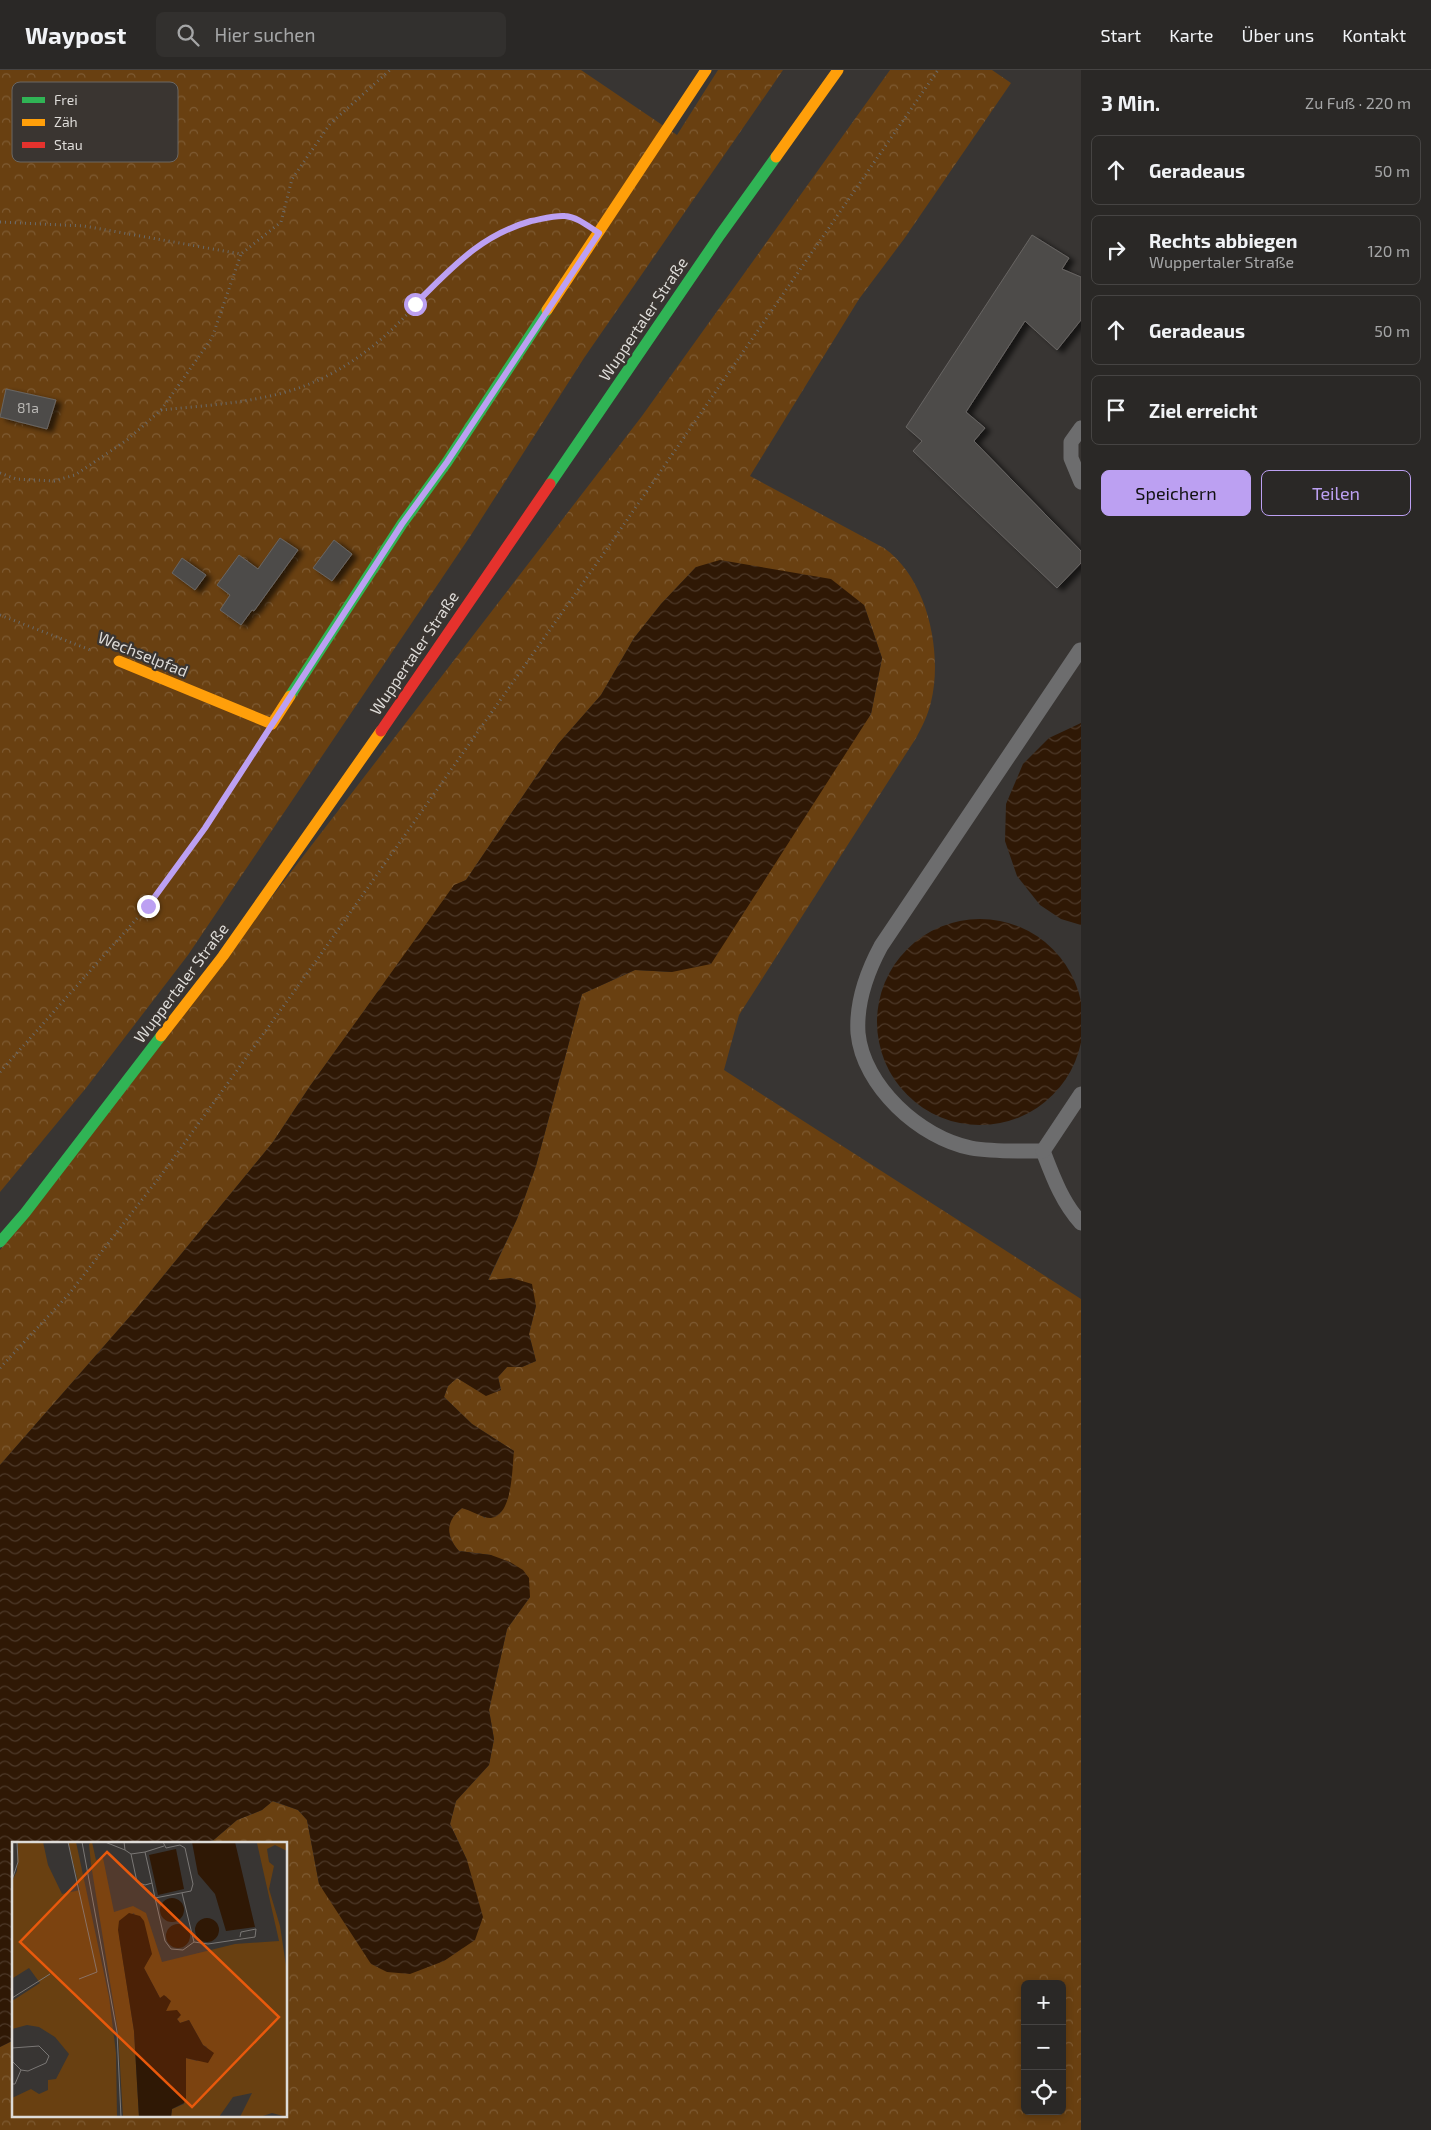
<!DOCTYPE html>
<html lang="de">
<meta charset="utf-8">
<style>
body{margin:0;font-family:"Exo 2",sans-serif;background:#32302e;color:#f1f3f6}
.controls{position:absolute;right:15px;bottom:15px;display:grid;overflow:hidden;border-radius:8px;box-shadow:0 2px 8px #0003}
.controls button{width:45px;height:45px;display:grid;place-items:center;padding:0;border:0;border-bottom:1px solid #464443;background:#2a2826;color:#f1f3f6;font:25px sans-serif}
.stop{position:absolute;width:15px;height:15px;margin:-11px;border:4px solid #bca0f2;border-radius:50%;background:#fff}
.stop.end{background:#bca0f2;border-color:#fff;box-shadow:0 1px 5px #0008}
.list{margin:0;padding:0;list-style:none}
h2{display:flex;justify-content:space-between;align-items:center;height:65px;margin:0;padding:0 20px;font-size:21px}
h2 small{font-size:16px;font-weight:400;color:#a5a6a7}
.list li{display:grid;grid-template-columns:32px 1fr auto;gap:15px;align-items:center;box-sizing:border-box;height:70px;margin:0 10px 10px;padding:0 10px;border:1px solid #464443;border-radius:8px}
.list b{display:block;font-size:19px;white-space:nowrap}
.list p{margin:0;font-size:16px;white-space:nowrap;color:#a5a6a7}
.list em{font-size:16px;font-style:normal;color:#a5a6a7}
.actions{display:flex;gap:10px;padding:15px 20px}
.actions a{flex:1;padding:11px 0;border:1px solid #bca0f2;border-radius:8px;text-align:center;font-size:18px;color:#bca0f2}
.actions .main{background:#bca0f2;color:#111}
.icon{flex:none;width:28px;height:28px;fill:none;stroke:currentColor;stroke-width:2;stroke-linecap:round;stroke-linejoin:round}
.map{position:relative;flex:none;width:1081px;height:2060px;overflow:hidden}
header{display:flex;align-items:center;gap:30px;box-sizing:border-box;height:70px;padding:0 25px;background:#2a2826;border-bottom:1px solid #464443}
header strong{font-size:24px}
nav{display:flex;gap:28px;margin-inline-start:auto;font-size:18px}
.search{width:350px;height:45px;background:#32302e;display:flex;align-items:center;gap:12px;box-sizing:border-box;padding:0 18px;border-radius:8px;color:#a5a6a7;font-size:19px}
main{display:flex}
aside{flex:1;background:#2a2826}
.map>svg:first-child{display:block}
</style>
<header>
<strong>Waypost</strong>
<div class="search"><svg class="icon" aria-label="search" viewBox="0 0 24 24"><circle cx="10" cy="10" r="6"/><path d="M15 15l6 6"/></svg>Hier suchen</div>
<nav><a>Start</a><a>Karte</a><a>Über uns</a><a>Kontakt</a></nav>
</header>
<main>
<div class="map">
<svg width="1081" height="2060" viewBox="0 0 1081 2060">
<defs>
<pattern id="forest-crowns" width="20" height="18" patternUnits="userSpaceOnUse" patternTransform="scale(1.25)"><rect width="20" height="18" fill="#694011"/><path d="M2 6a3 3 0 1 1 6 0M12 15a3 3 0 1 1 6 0" fill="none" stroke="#7e5b33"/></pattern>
<pattern id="water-waves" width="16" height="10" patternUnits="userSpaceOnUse" patternTransform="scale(1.25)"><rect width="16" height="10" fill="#2f1805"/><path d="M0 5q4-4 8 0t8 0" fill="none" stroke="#4d3929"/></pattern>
<filter id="shadow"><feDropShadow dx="5.5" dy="3" stdDeviation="2.5" flood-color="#0009"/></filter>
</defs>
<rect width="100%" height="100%" fill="#383533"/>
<g fill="url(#forest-crowns)" fill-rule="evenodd">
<polygon points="0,0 581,0 677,65 718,0 783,0 584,288 471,465 188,885 86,1018 0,1122"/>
<path d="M890 0H992L1011 13 904 169 859 229 750 406 884 478C928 509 943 583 931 632 928 645 922 657 916 668L739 945 724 1000 1081 1229V2060H0V1977L14 1970V2046H286V1774H209L237 1750 262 1740 272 1731 298 1740 307 1750 319 1814 467 1790 450 1754 456 1731 489 1695 494 1669 489 1640 507 1559 530 1527 491 1485 459 1481C445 1465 445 1451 462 1438L476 1442 485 1448 514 1381 472 1354 444 1327 448 1316 457 1308 486 1325 501 1320 498 1307 507 1297H522L536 1291 529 1264 536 1236 512 1208 488 1211 517 1149 536 1096 582 924 635 900 672 902 871 644 882 588 864 535 696 497 661 534 634 568 601 625 558 674 466 810 454 816 310 1016 273 1072 132 1244 0 1395V1180L642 346ZM1025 1914H1062V2041H1025Z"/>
</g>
<g fill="url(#water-waves)">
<path d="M720 490 831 509 864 535 882 588 871 644 711 894 672 902 635 900 582 924 536 1096 517 1149 488 1210 512 1208 532 1214 536 1236 529 1264 536 1291 522 1297H507L498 1307 501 1320 486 1326 457 1308 448 1316 444 1327 472 1354 514 1381C512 1398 513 1445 491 1448 486 1449 469 1440 462 1438 446 1451 445 1465 459 1481L491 1485 510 1492 523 1500 529 1508 530 1527 507 1559 489 1640 494 1669 489 1695 456 1731 450 1754 467 1790 483 1847 475 1870 444 1891 410 1904 387 1902 371 1894 319 1814 307 1750 298 1740 273 1731 262 1740 237 1750 209 1774H14V1970L0 1977V1395L132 1244 273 1072 310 1016 454 815 466 810 558 674 601 625 634 568 661 534 696 497Z"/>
<polygon points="1081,653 1081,855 1061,849 1040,835 1017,806 1005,771 1006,734 1023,694 1049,668"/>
<circle cx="980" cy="952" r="103"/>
</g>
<g fill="#4e4c4a" stroke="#686563" filter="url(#shadow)">
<polygon points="1032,165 1069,188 1062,199 1081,207 1081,250 1057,280 1025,251 966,342 985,358 974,371 1081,481 1081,493 1057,518 913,381 922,371 906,357"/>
<polygon points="6,319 56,330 47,359 0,347"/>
<polygon points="280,468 298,480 254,541 252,540 241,555 220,540 230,525 217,515 239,485 258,499"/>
<polygon points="334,470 352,484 332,511 313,498"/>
<polygon points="182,488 206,505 195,520 172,503"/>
</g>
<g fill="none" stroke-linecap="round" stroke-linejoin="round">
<g stroke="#6a6a69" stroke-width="3" stroke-dasharray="1 4" stroke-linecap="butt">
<polyline points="0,152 84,156 241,184 281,152 292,109 330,54 390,0"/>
<path d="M161 340C211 335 269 332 314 312 340 301 366 283 387 264 435 220 465 170 532 151 544 148 560 145 573 148"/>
<polyline points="0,403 16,409 54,411 75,405 127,370 161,340 212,268 241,184"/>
<polyline points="0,545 93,581"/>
<polyline points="0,1002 148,836 205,758 256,680"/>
<polyline points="0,1298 69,1224 165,1100 316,891 602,486 938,0"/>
</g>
<g stroke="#6d6d6e" stroke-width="15">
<polyline points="1081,358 1071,372 1071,388 1081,412"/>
<path d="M1080 580 881 876C867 902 856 932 858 963 863 1016 920 1068 971 1078 994 1082 1019 1081 1043 1081 1053 1107 1062 1132 1081 1153"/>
<polyline points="1043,1081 1081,1024"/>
</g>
<g stroke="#30b455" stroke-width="11">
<polyline points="550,414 720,165 776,87"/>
<polyline points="290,626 402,454 447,392 547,240"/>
<polyline points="0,1172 25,1143 161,966"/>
</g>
<g stroke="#ff9f0a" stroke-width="11">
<polyline points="776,87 838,0"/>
<polyline points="547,240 706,0"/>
<polyline points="119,591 272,654 290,626"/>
<polyline points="161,966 223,886 381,661"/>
</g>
<polyline stroke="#e5322d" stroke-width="11" points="381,661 550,414"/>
</g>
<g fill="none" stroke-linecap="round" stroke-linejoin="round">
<path stroke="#bca0f2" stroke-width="6" d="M148 836 205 758 402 454 447 392 599 163C589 157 578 147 565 146 555 145 542 149 531 151 479 166 452 198 415 234"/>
</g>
<g text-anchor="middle" stroke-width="4.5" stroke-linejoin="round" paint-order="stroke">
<g font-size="14" fill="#b9b7b4">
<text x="28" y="343">81a</text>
</g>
<g font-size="16" fill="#dddbd8" stroke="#3a3531">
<text transform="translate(643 249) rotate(-56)" y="6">Wuppertaler Straße</text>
<text transform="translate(414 583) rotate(-56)" y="6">Wuppertaler Straße</text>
<text transform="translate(143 584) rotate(22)" y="6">Wechselpfad</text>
<text transform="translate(181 913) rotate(-53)" y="6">Wuppertaler Straße</text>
</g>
</g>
<g transform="translate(12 1772)">
<rect width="275" height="275" fill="#383533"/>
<path d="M6 0H31L36 23 50 52 68 48 56 0H64L97 155 104 211 105 275H0V256L19 247 27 252 36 248V238L44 237 57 212 43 195 27 185 15 183 0 187V159L28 141 17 126 1 136 0 39 5 29ZM80 0 84 18 91 16 102 70 121 64 134 71 150 120 223 102 267 99 245 1 238 0H275V9L263 3 255 7 257 20 262 24 257 47 268 84 275 130V275L260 271 248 275H228L240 251 221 255 207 275H159L160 267 172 262 174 216 185 219 195 205 191 203 177 178 168 181 165 177 168 175 154 170 156 157 154 154 148 156 132 126 137 116 122 71 107 79V93L122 189 127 275H111L106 190 79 22 77 2Z" fill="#694011"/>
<path d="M180 0H223L243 85 214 89 203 52 186 32ZM164 7 172 47 146 53 137 13ZM148 68a12 12 0 1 1 24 0a12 12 0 1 1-24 0ZM117 71 128 74 132 79 140 112 132 126 148 156 152 153 159 159 154 169 165 168 169 173 165 177 168 181 177 178 191 203 202 211 196 221 174 216V256L172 261 160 267 159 275H127L122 189 106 88 107 79ZM183 88a12 12 0 1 1 24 0a12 12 0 1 1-24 0ZM154 94a12 12 0 1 1 24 0a12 12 0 1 1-24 0Z" fill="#2f1805"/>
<path fill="none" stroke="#7a7775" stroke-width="1" d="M56 0 85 130 67 137M70 0 105 190 109 275M93 0 113 8 112 0M113 8 119 12 133 10 140 41M133 10 152 4M119 12 125 40 133 43 140 41 143 56 179 49 181 42 173 6 168 3 154 6 151 0M0 38 6 20 5 0M170 51 182 100M143 56 153 99 159 107 171 108 182 100 196 102 243 95 244 87 229 90 228 95M0 156 38 132M0 206 27 204 37 214 34 221 16 229 9 228 0 219M0 242H3L9 228"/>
<path fill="#e8590c" fill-opacity="0.15" stroke="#e8590c" stroke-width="2.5" d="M95 10 267 175 180 265 8 100Z"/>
<rect width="275" height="275" fill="none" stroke="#dddbd8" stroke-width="2.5"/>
</g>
<rect x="12" y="12" width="166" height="80" rx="8" fill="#3a3531" stroke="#6b6763" stroke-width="1"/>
<rect x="22" y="27" width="23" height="6" fill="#30b455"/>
<rect x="22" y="49" width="23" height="7" fill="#ff9f0a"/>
<rect x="22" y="72" width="23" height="6" fill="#e5322d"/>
<g font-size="14" fill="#dddbd8">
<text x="54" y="35">Frei</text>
<text x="54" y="57">Zäh</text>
<text x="54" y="80">Stau</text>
</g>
</svg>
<div class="controls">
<button>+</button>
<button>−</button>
<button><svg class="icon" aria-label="locate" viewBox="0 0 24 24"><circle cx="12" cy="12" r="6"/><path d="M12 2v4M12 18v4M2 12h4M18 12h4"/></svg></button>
</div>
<div class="stop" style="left:415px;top:234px"></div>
<div class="stop end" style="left:148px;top:836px"></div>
</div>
<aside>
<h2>3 Min.<small>Zu Fuß · 220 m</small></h2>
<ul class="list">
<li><svg class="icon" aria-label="ahead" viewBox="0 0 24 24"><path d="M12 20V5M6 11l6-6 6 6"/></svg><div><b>Geradeaus</b></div><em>50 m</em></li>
<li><svg class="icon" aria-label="right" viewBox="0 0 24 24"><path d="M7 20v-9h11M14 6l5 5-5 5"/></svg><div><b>Rechts abbiegen</b><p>Wuppertaler Straße</p></div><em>120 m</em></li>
<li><svg class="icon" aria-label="ahead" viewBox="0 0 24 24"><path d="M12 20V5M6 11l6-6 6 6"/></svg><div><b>Geradeaus</b></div><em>50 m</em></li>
<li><svg class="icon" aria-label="arrive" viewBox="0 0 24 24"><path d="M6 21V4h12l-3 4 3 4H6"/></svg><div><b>Ziel erreicht</b></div></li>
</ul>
<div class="actions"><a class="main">Speichern</a><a>Teilen</a></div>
</aside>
</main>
